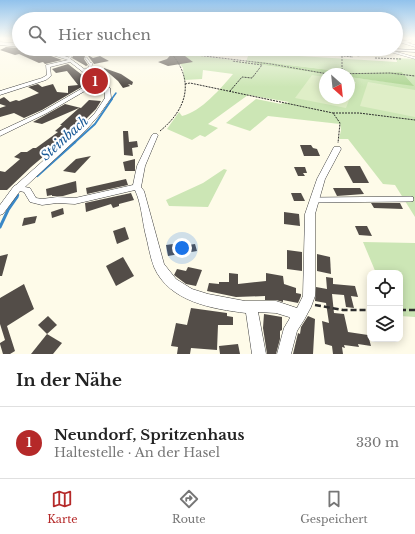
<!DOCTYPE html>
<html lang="de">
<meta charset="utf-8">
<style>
body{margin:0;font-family:"Libre Baskerville",serif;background:#f6f6f6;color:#222}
.controls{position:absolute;right:12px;bottom:12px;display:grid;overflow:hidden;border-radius:8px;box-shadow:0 2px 10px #0003}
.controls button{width:36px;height:36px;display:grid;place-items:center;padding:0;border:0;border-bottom:1px solid #e0e0e0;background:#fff;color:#222;font:20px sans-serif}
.compass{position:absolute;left:319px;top:68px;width:36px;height:36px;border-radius:50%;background:#fff;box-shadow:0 2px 10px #0003;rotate:153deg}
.you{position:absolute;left:182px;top:248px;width:14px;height:14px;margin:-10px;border:3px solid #fff;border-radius:50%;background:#1a73e8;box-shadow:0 0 0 6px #1a73e833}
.badge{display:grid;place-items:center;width:26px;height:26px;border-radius:50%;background:#b52929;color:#fff;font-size:13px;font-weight:700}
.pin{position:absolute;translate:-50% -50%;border:2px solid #fff;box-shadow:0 1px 4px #0006}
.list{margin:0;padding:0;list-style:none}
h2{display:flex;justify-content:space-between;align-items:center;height:52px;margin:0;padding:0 16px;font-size:17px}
h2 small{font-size:13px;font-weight:400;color:#767676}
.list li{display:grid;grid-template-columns:26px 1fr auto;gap:12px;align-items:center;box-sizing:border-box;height:72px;padding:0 16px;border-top:1px solid #e0e0e0}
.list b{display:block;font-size:15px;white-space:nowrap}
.list p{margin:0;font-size:13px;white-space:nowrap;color:#767676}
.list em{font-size:13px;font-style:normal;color:#767676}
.icon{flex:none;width:22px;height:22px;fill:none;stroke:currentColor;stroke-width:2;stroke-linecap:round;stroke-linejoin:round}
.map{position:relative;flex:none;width:415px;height:354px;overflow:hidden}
.search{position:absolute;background:#fff;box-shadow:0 2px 10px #0003;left:12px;right:12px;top:12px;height:44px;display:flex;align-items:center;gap:10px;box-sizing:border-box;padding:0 14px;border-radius:22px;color:#767676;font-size:15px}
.sheet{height:124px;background:#fff}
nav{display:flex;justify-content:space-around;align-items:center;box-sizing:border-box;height:56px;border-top:1px solid #e0e0e0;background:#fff;font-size:11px;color:#767676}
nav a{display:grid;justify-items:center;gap:2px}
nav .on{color:#b52929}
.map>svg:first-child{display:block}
</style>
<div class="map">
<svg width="415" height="354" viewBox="0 0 415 354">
<rect width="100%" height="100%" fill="#fefbe9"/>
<g fill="#cce6b5" fill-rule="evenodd">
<polygon points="261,49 354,49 339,51 343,56"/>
<path d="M171 52 246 62 249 53 397 62 396 58 415 59V217L395 185 383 184 348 139H339L341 130 340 124 268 116 250 131 226 123 256 99 281 104 282 103H287L289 102 248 95 208 124 218 128 205 137 200 135 192 140 167 129 179 112 182 116C201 112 221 88 233 74L203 70 202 79 184 80 183 68ZM257 61 354 73 402 72 413 85 349 77V98H325V74L255 64Z"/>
<polygon points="224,169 227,170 208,207 169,206 166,200 203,183"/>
<polygon points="363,242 415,243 415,317 400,316 400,273 376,273"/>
</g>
<polygon fill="#afd695" points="257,61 354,73 402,72 414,86 349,77 349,74 325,74 255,64"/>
<g fill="#dfeec7">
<polygon points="312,75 325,77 325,98 349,98 349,81 356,82 346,108 295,98"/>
<polygon points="368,82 415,90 415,117 360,106"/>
</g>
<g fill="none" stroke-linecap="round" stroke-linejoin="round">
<polyline stroke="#3a88c7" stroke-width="1" points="40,49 65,55"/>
<polyline stroke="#3a88c7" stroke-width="1.5" points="111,100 116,93"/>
<polyline stroke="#3a88c7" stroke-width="2" points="74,143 95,124 112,99"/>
<g stroke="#3a88c7" stroke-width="2.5">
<polyline points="37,176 75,142"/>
<polyline points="16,198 18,195"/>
</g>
<polyline stroke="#3a88c7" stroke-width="3" points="0,227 8,210 17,197"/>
</g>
<g fill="#534d48">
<polygon points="6,47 32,49 62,60 45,64 43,62 39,63 19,54 15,55 0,50"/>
<polygon points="56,49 78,49 93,58 100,56 109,61 94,64 88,56 85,56 84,59 88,65 86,66 72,58 73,56 72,54"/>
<polygon points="175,50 177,50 193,62 168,66 158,62 167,59"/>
<polygon points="68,64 86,78 87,80 91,80 93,82 85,85 42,110 24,118 14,113 0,117 0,108 6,106 0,104 0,99 4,97 10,102 16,100 19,101 39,93 28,87 38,84 42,87 53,84 57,92 68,93 68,86 78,85 67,71 56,73 52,69"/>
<polygon points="104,68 121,74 133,82 132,85 128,84 130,86 123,88 118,81 104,69"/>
<polygon points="89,100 101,101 96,109 77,128 31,167 7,190 0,190 0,171 5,172 19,160 20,159 14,157 21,152 27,152 33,148 36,148 58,132 55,131 62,125 60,125 79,108 42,124 33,122 65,104 81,108"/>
<polygon points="123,131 128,131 129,142 137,141 138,147 132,148 133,156 124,155"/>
<polygon points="300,145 311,145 313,148 317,149 320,156 304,156"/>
<polygon points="91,156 75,173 63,171 76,159"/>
<polygon points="135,159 135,171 125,171 123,162"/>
<polygon points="344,166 360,166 369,183 353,183"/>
<polygon points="294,167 305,167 307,173 303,173 305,176 298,176"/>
<polygon points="126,179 128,185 87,194 86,188"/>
<polygon points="76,181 77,192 63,196 52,196 52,195 47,196 46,189"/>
<polygon points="333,188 360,188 364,194 337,196"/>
<polygon points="131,193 134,200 119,204 119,206 113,208 111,204 86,212 85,203"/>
<polygon points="291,193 301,193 305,201 294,201"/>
<polygon points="371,203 402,203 400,203 403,209 374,208"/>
<polygon points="63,208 64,214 52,218 51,212"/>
<polygon points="284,212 299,214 300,226 284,224"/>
<polygon points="37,216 35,223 22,226 24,218"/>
<polygon points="355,226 367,226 372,236 359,235"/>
<polygon points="125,227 129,239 117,244 113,231"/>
<polygon points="180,243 181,246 195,244 197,251 168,256 166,245"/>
<polygon points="287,250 302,252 302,271 287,269"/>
<polygon points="8,254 2,276 0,276 0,256"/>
<polygon points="317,254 330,257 331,274 317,271"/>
<polygon points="123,257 134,276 116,286 106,266"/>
<polygon points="188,267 202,270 196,286 186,284 174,275 177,269 186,271"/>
<polygon points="229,273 238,274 238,284 266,281 266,273 283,276 284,284 296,288 296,293 301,294 301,296 298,303 283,300 283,302 276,300 265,300 265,296 236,297 207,291 209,283 219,284 219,282 229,282"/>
<polygon points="326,277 333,278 333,284 355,286 358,297 351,296 354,308 346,307 344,295 332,294 334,313 344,314 348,332 368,335 371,346 358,344 359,347 344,345 345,348 342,347 343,354 333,354 332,346 325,344 322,321 329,323 326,303 315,301 316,287 327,289"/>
<polygon points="24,284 34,309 7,326 15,351 10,354 3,354 0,344 0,343 5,340 0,324 0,298"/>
<polygon points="191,308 227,313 227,316 233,317 233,325 218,325 217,350 191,348 190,354 177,354 178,347 171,346 176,323 187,325"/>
<polygon points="264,314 282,317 282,330 280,331 280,339 276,354 267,354 263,328"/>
<polygon points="48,316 57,325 47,334 38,325"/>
<polygon points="308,316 315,319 313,354 293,354 298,333 300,334 301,327"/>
<polygon points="47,334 62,343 53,354 31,354"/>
<polygon points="238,344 240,354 220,354 219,346"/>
</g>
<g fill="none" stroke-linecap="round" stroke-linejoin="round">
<g stroke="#3e3e3e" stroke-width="2.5">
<g id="service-far2">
<polyline points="401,38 411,41 402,42 415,46"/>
<polyline points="0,43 19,44"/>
<polyline points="47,49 69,55 71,56 69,59"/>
<polyline points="390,51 415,58"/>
<polyline points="358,55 396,50"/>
<polyline points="86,58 91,65"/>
</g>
</g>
<g stroke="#3e3e3e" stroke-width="3">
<polyline id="service-far1" points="84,71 89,69 91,64"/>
</g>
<g stroke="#3e3e3e" stroke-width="6">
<polyline id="service" points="314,200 411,199"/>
</g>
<g stroke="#3e3e3e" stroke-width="1">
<g id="minor">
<polygon points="0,43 19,45 19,47 0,45"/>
<path d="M33 49H39L68 57 110 88 111 98 99 115 86 130 25 187 30 188 36 198 42 199 57 197 75 198 133 185 137 166 152 135 153 134H157L158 135 145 166 141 187 144 191 164 264 176 279 192 289 208 294 245 301H276L297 308 303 296 305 214 317 179 334 147H340L341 149 325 179 315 214V296L311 307 304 320 297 331 291 354H277L284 328 290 318 289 317 276 313 258 312 266 354H252L246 313C213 309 169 302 154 267 150 257 148 243 145 232 142 218 141 203 135 190L75 204 57 203 42 205 30 202 24 192 20 191 3 214 0 215V205L14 186 16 185 81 127 95 113 105 98V90L100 85 90 88 47 113 0 136V131L43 111 86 86 97 83 70 62 50 67 51 76 46 80 0 95V91L42 78 47 75 46 65 68 60Z"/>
<polygon points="395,49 415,50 415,52 396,51"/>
</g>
</g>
<g stroke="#2d2d2d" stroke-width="1" stroke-dasharray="2 1" stroke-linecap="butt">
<polyline points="163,49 171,51"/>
<polyline points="278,49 353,57"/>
<polyline points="171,52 271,64 328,74 390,73 415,76"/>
<polyline points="75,54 122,53 137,49"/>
<polyline points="342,56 342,69 346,71 346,73"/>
<polyline points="375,58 401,59"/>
<polyline points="185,84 190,83 333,113 340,123 338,143"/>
<polyline points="230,91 242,77 252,78 262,65 232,61"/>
<polyline points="333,113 359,113 415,120"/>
<path d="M160 131C187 109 195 81 171 53L172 49"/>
</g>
<g stroke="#2d2d2d" stroke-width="2.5" stroke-dasharray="6 3" stroke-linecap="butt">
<polyline points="315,305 343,310 370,310"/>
<polyline points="400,310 415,310"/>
</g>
<use href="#service-far2" stroke="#fff" stroke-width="2"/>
<use href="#service-far1" stroke="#fff" stroke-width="2.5"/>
<use href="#service" stroke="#fff" stroke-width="5"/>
<use href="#minor" fill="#fff" fill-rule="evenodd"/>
</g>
<linearGradient id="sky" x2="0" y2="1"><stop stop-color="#91c2ec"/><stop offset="0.44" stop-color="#fffdf5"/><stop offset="1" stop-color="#fffdf5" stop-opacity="0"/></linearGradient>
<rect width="415" height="87" fill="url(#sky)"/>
<g text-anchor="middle" stroke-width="4" stroke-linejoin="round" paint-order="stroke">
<g font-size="13" font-style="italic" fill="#1a5a97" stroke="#fff">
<text transform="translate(64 138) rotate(-42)" y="5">Steinbach</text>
</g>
</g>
</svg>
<div class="controls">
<button><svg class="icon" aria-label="locate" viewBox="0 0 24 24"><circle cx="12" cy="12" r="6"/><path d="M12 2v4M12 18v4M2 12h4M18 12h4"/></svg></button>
<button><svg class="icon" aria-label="layers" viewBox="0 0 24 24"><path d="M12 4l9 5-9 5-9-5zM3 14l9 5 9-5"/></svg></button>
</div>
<svg class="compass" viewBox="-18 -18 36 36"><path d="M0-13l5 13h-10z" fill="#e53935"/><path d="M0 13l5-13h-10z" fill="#767676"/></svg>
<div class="you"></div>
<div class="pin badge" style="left:95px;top:81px">1</div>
<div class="search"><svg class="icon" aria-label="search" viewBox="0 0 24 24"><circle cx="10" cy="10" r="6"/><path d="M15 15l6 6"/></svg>Hier suchen</div>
</div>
<section class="sheet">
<h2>In der Nähe<small></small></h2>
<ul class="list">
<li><span class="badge">1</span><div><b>Neundorf, Spritzenhaus</b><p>Haltestelle · An der Hasel</p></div><em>330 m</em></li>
</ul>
</section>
<nav>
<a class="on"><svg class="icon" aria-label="map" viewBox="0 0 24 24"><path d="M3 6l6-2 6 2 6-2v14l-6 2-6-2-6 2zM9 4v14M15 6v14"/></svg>Karte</a>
<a><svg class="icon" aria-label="directions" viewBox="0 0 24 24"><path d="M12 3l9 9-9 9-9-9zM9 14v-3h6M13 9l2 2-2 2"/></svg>Route</a>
<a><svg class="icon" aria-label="saved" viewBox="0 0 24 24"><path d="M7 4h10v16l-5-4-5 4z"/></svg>Gespeichert</a>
</nav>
